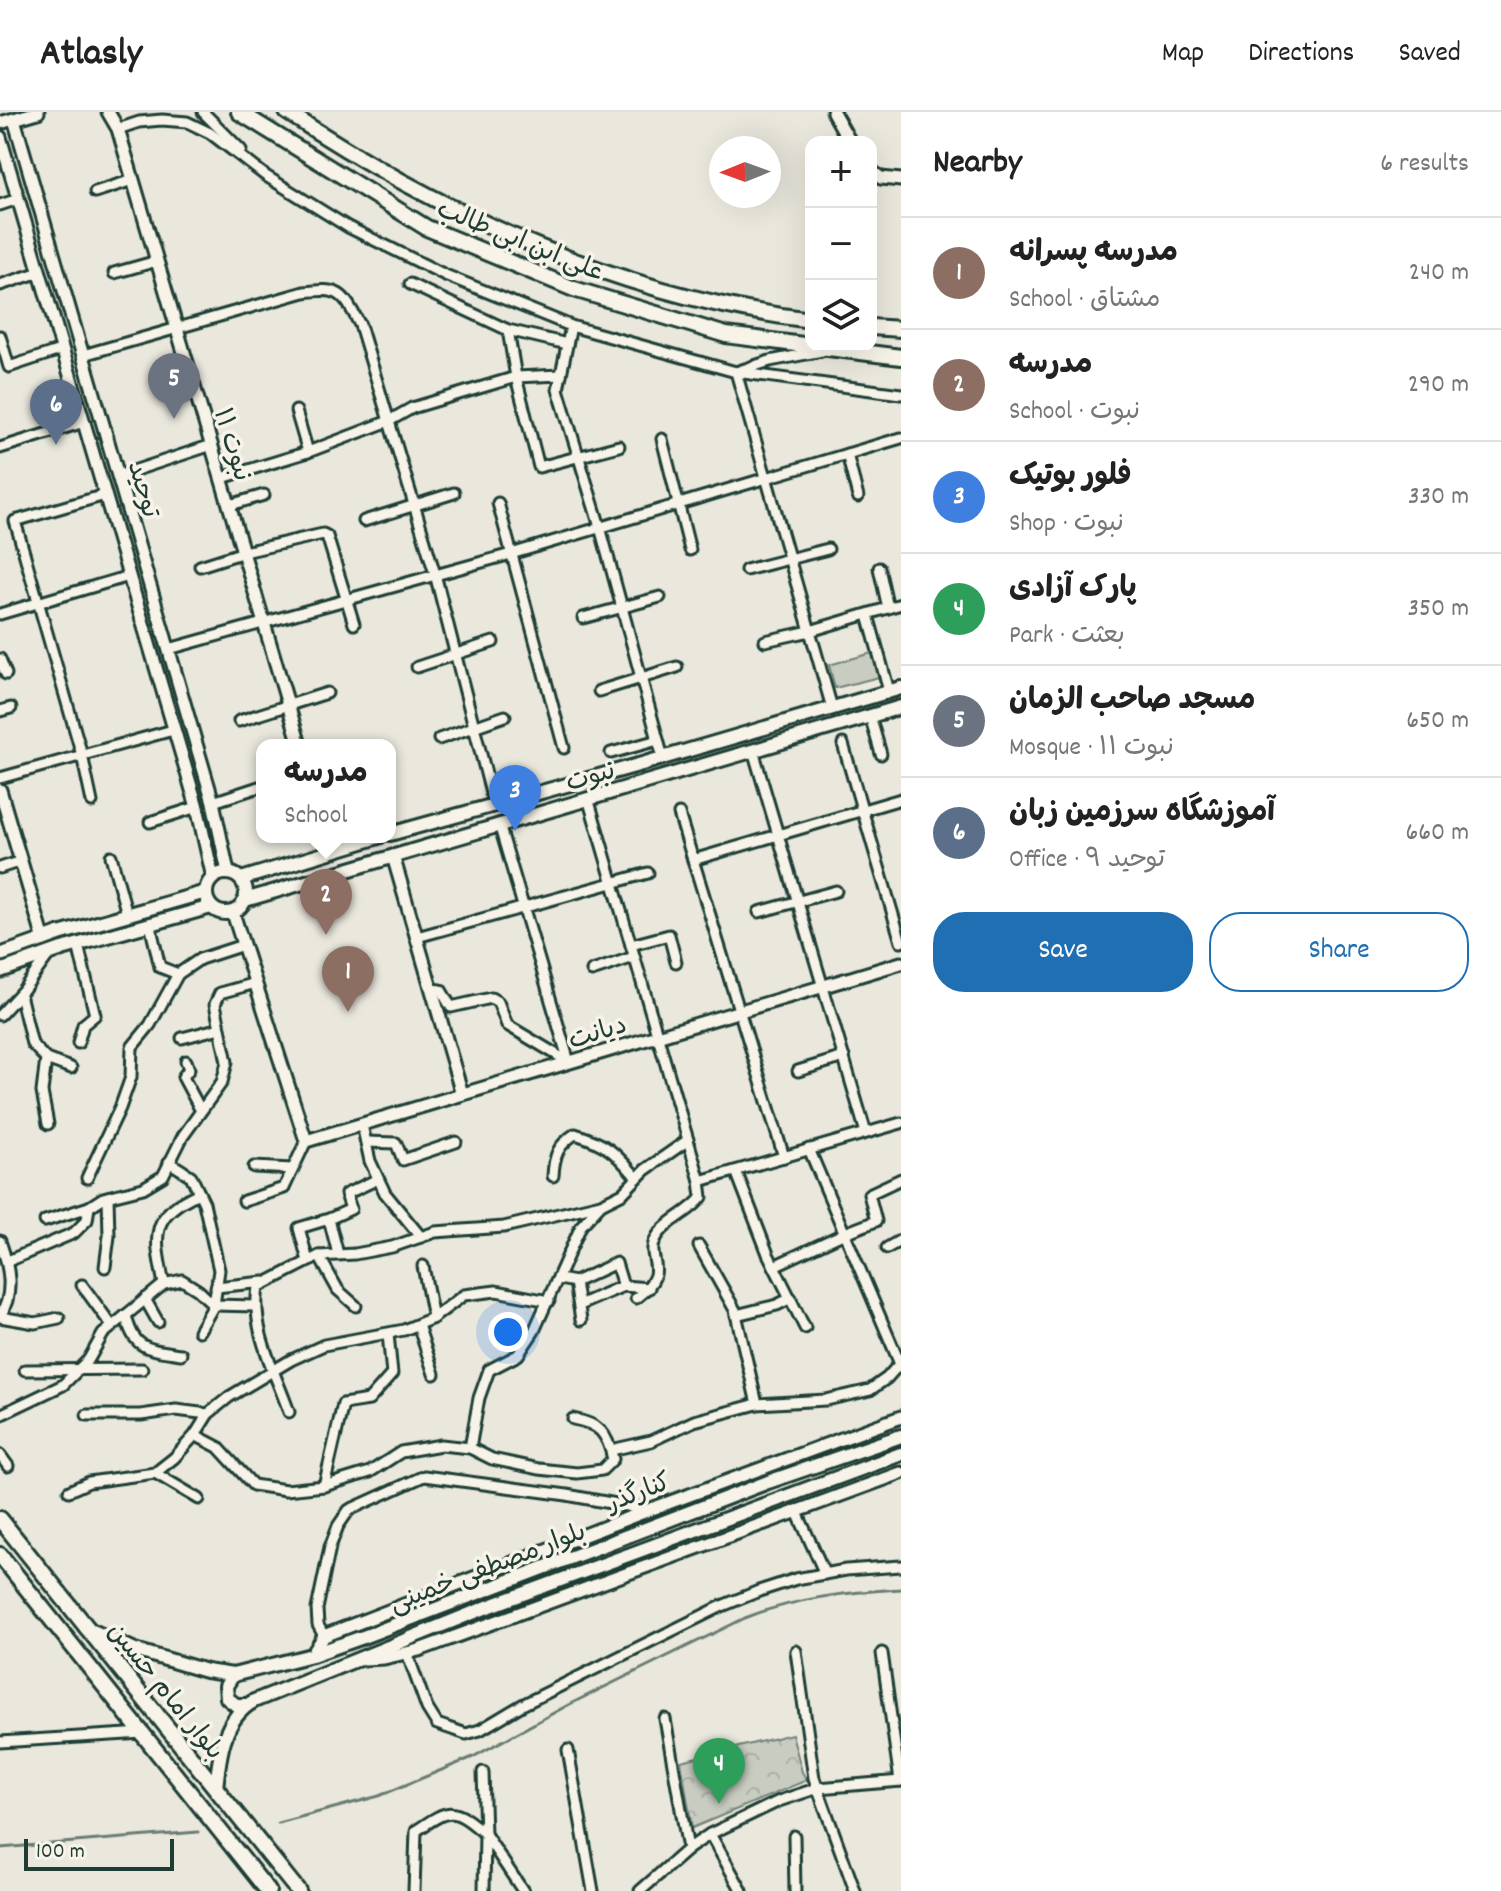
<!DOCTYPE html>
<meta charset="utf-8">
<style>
body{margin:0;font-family:Dekko,"Playpen Sans Arabic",sans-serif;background:#f6f6f6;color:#222}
.controls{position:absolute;right:24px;top:24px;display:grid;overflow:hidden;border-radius:16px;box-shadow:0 8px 32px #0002}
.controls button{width:72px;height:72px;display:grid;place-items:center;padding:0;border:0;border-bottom:2px solid #e0e0e0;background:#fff;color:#222;font:40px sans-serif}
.compass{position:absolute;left:709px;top:24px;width:72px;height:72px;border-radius:50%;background:#fff;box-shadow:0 8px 32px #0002;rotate:269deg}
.scale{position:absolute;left:24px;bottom:20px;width:150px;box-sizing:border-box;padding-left:8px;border:4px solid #1f3d34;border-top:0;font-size:22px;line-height:28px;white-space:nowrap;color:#1f3d34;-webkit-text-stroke:6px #f7f3e8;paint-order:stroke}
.you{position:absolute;left:508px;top:1220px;width:28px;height:28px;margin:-20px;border:6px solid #fff;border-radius:50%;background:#1a73e8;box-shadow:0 0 0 12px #1a73e833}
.badge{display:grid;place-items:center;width:52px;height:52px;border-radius:50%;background:#1f6fb2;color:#fff;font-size:26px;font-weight:700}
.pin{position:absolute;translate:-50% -66px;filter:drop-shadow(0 2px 4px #0008)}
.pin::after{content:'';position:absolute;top:42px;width:28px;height:24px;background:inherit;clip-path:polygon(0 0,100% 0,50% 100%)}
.popup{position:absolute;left:256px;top:627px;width:140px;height:104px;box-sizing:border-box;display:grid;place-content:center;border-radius:16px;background:#fff;filter:drop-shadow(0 2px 6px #0005);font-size:26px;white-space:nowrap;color:#767676}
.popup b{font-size:30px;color:#222}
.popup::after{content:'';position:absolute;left:50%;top:100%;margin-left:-16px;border:16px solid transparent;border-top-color:#fff}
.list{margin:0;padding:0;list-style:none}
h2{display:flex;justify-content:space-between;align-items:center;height:104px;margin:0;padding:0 32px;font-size:34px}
h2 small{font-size:26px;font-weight:400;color:#767676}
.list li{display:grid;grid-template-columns:52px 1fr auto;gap:24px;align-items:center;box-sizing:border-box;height:112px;padding:0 32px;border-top:2px solid #e0e0e0}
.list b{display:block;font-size:30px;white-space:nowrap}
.list p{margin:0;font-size:26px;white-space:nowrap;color:#767676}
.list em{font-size:26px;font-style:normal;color:#767676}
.actions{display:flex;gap:16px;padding:24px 32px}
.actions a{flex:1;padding:18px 0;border:2px solid #1f6fb2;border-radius:32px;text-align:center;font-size:28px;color:#1f6fb2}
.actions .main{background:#1f6fb2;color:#fff}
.icon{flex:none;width:44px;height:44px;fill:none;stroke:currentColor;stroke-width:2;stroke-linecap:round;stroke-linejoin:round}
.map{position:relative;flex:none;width:901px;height:1779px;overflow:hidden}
header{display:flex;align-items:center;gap:48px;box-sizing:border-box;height:112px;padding:0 40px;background:#fff;border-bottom:2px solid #e0e0e0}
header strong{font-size:38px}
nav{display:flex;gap:44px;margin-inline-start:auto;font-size:28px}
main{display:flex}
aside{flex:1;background:#fff}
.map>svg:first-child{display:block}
</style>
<header>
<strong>Atlasly</strong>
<nav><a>Map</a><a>Directions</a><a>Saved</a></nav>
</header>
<main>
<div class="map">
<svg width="901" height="1779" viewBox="0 0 901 1779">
<defs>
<pattern id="forest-crowns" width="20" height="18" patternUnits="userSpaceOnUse" patternTransform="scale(2)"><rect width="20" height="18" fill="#c8ccc1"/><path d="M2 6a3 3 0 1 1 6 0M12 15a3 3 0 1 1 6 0" fill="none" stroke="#abb0a6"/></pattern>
</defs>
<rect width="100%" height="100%" fill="#eae8dd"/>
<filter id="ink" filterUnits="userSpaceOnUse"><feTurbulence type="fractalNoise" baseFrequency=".0125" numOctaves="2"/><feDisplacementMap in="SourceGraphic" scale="16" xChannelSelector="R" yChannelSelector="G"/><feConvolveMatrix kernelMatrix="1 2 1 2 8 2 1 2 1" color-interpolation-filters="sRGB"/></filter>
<g filter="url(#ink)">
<polygon fill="#c8ccc1" stroke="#74847a" stroke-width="2" points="872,541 879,565 835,576 829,553"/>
<polygon fill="url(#forest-crowns)" stroke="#74847a" stroke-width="2" points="792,1622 802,1660 807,1668 692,1716 681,1649"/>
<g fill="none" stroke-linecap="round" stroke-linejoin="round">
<g stroke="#6a7c72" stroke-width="3">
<path d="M278 1711 379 1684 473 1645 570 1592 745 1506C795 1486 847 1480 901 1477"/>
<polyline points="0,1736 198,1720"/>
</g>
<g stroke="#1f3d34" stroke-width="15">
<g id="minor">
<polyline points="203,0 241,38"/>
<polyline points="118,17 139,10 162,8 187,10 210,21 266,64 348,115 445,163 571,214 736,260 901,282"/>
<polyline points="95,80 133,68"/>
<polyline points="0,93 18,87"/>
<polyline points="114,161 157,149"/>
<polyline points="410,172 508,218"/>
<polyline points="0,173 40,160"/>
<polyline points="571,214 558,277 600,415 663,646"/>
<polyline points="0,224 9,255 63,237"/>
<polyline points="567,232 508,218 516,265 539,355 619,334"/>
<path d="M83 243 304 180C341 175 343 181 360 213L435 462 494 693"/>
<polyline points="739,259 770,249 822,239"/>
<polyline points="736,260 832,596"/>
<polyline points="296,299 308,340"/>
<polyline points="662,327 690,438"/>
<polyline points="0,336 84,310"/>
<polyline points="847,342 858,385"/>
<polyline points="118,364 212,333"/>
<polyline points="222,366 308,340 389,309 412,296 516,265 561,263"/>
<polyline points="498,391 564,636"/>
<polyline points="230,393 264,383"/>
<polyline points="364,409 454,381"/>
<polyline points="200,454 244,440 323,422 327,424 354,512"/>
<polyline points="879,456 888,496"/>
<polyline points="746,458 828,437"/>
<polyline points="0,502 129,464"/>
<polyline points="868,503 889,579"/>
<polyline points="583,506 660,485"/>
<polyline points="765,529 810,519 901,492"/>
<polyline points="169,537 511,442 901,326"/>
<polyline points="0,547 6,562"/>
<polyline points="417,555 493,530"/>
<polyline points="599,579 677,555"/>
<polyline points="0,599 11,596"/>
<polyline points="870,604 881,642"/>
<polyline points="239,609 327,581"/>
<polyline points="439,627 505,604"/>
<polyline points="843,632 901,830"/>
<polyline points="753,638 866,1021"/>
<polyline points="611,641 658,628"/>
<polyline points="0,666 173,618"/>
<path d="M588 686 700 1069 702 1085C690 1101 669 1107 658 1123 641 1148 675 1156 636 1186"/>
<polyline points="92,690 82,643 15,409 105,383"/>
<polyline points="213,690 262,674"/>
<polyline points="679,702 784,1045"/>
<polyline points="150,710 197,695"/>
<polyline points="499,712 569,950"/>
<polyline points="111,744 127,802"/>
<polyline points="693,748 901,687"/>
<polyline points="0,756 21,749"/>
<polyline points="759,800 836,779"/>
<polyline points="150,812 160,855 178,862"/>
<polyline points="417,825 648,761"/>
<polyline points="78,833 95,903 83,913 78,931"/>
<polyline points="631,833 669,823 676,850"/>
<polyline points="592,859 634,845"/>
<polyline points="432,877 441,878 451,895 491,886 498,890 507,913 569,950"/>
<polyline points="20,882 32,932 46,947 71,956"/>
<polyline points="0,903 23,878 49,842"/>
<polyline points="182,926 220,916"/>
<polyline points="46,947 42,980 48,1012"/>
<polyline points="186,949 189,957 183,965 200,997"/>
<polyline points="798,959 844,945"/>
<polyline points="362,1013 370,1049 385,1081 421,1125"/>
<polyline points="366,1030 396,1031 403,1048 456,1030"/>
<polyline points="809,1037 900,1252"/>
<polyline points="169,1050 191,1064 204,1091 219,1158 214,1193 199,1219"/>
<polyline points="254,1055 292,1057"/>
<polyline points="736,1059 768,1142 805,1216"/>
<path d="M553 1064C554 1043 558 1033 575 1022 606 1031 616 1041 637 1066"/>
<polyline points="87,1066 120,996 131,965 132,935 150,913 178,862 200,847 243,833"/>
<polyline points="700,1069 901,1011"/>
<polyline points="244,1089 284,1076 306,1029"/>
<polyline points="45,1109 89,1095"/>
<path d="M0 1129C9 1154 15 1181 0 1204"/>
<polyline points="699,1134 735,1198 757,1292"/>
<polyline points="887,1136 901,1128"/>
<polyline points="338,1142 329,1107 351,1097 346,1082 378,1067"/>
<polyline points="319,1144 338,1178 356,1194"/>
<polyline points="8,1149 74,1121 87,1108 89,1095 103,1086 143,1076 163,1064 183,1024 222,970 227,950 215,892 220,881 256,871"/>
<polyline points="308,1149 299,1116 329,1107"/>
<polyline points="423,1154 433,1206"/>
<polyline points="774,1154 845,1121 876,1109 869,1082 901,1067"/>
<polyline points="105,1155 109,1124 108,1085"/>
<polyline points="559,1167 575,1170 581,1208"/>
<polyline points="575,1170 616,1151 623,1174"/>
<path d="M164 1172C154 1123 149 1104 199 1081"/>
<polyline points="82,1173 112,1214"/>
<polyline points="216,1175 264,1170"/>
<polyline points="145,1187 158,1210"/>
<polyline points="579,1193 623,1174 649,1176"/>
<path d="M126 1203C133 1238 148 1237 181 1242"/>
<polyline points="736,1203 777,1193 791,1186"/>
<polyline points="0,1205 35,1211 59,1206"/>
<polyline points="418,1213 434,1262"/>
<polyline points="25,1258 142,1257"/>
<path d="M289 1300C275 1259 251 1219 258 1175L319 1144 355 1142 392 1135 435 1120 504 1115 601 1092"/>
<polyline points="0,1303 63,1273 89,1247 103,1222 164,1172 182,1168 198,1178 214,1193 255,1194"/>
<polyline points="87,1303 141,1303 176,1298 208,1302"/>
<path d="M195 1323 218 1335 253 1373 286 1378 324 1374 370 1360 401 1340 441 1333 470 1336 492 1347 539 1357 577 1361 602 1358 613 1347C607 1321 600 1312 573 1307"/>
<polyline points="470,1336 479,1286 489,1258 518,1243 534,1219 581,1114 601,1092 623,1081 645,1058 688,1028"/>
<polyline points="611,1338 651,1329 694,1309 757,1292 826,1288 870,1278 887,1266 901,1250"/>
<polyline points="0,1343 8,1354"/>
<polyline points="155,1361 199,1387"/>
<polyline points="324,1374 343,1292 369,1288 392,1262 388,1222"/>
<polyline points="69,1379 89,1370 155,1361 174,1346 195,1323 208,1302 229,1285 291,1248 324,1233 404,1218 433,1206 464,1183 496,1179 549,1189"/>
<polyline points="796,1398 825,1462"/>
<polyline points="324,1524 318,1513 317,1497 330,1435 338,1414 349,1398 424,1364 567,1383 649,1398"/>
<polyline points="796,1539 814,1666 855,1779"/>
<polyline points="407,1541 427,1596 437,1612 466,1622 480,1618 522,1593 722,1494 759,1479 796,1467 846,1458 901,1454"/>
<polyline points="882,1541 900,1669"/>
<polyline points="665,1607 688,1737"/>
<polyline points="0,1630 143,1621"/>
<polyline points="568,1638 593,1779"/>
<polyline points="483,1660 485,1722 523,1779"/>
<polyline points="710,1722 742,1779"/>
<polyline points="794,1724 795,1779"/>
<path d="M414 1779 416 1719C450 1695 454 1695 485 1722L484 1779"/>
<polyline points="640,1779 688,1737 710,1722 779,1689 818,1676 901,1669"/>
</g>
</g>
<g stroke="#1f3d34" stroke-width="17">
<g id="tertiary">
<polyline points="108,0 118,17 300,633"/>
<polyline points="833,0 850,30"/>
<polyline points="14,7 213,690 228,760"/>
<polyline points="0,11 38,0"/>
<polyline points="0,25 197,695 213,766"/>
<polyline points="871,59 881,66 901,68"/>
<polyline points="0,678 44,828"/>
<polyline points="326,725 330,739"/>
<polyline points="393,744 462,982"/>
<polyline points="233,801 306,1029 901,851"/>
<polyline points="312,1543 324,1524 649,1398 901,1305"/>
<polyline points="364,1547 384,1546 419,1538 901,1361"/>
</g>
</g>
<g stroke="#1f3d34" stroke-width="18">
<g id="secondary">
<polyline points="390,722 642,652 901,576"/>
<circle cx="226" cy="781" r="20"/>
<polyline points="241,767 379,725"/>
<polyline points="245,788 901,595"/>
<polyline points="0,843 59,822 206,780"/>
<polyline points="0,859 62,837 211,795"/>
<polyline points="86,1516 135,1538 206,1559 233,1563 312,1543 363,1525 768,1370 901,1324"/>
<polyline points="233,1563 226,1574 227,1586 236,1593 246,1593"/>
<path d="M216 1677C219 1644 223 1606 254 1589L485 1496 901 1342"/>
</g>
</g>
<g stroke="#1f3d34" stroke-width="20">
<g id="primary">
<polyline points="239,0 427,116 574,177 726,223 811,234"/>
<path d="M287 0C444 104 623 185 811 208"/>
<polyline points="871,215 901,217"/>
<polyline points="812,234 901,245"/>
<polyline points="0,1407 298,1779"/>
<polyline points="0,1443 268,1779"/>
</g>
</g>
<use href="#minor" stroke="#f7f3e8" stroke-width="9"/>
<use href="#tertiary" stroke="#f7f3e8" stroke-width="11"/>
<use href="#secondary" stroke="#f7f3e8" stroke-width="12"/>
<use href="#primary" stroke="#f7f3e8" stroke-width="14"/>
</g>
</g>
<g text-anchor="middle" stroke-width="7" stroke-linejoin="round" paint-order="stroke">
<g font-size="26" fill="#1f3d34" stroke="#f7f3e8">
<text transform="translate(521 127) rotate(22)" y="9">علی ابن ابی طالب</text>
<text transform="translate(234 332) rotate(73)" y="9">نبوت ۱۱</text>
<text transform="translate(145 377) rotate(74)" y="9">توحید</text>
<text transform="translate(590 663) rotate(-16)" y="9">نبوت</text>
<text transform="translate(597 919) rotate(-17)" y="9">دیانت</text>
<text transform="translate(638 1379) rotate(-21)" y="9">کنارگذر</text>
<text transform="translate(487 1454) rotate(-21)" y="9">بلوار مصطفی خمینی</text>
<text transform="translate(167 1578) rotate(51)" y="9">بلوار امام حسین</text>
</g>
</g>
</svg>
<div class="controls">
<button>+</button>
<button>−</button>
<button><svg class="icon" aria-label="layers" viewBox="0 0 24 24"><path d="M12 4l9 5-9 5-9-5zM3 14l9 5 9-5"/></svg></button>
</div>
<svg class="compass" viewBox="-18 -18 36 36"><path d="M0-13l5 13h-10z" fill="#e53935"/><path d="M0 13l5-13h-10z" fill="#767676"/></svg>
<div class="scale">100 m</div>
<div class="you"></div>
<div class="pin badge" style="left:348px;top:900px;background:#8d6e63">1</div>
<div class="pin badge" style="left:326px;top:823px;background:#8d6e63">2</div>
<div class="popup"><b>مدرسه</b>School</div>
<div class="pin badge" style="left:515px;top:719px;background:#3f7fe0">3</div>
<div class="pin badge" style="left:719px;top:1692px;background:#2e9e5b">4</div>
<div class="pin badge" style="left:174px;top:307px;background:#6b7280">5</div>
<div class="pin badge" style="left:56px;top:333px;background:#5c6f8a">6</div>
</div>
<aside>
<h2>Nearby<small>6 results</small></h2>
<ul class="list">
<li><span class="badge" style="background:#8d6e63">1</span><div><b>مدرسه پسرانه</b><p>School · مشتاق</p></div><em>240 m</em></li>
<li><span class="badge" style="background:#8d6e63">2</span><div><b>مدرسه</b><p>School · نبوت</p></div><em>290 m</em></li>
<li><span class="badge" style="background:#3f7fe0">3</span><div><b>فلور بوتیک</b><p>Shop · نبوت</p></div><em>330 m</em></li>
<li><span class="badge" style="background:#2e9e5b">4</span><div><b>پارک آزادی</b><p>Park · بعثت</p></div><em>350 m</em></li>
<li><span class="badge" style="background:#6b7280">5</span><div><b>مسجد صاحب الزمان</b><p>Mosque · نبوت ۱۱</p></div><em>650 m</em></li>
<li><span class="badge" style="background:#5c6f8a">6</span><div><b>آموزشگاه سرزمین زبان</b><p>Office · توحید ۹</p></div><em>660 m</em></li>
</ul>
<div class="actions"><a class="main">Save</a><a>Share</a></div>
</aside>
</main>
